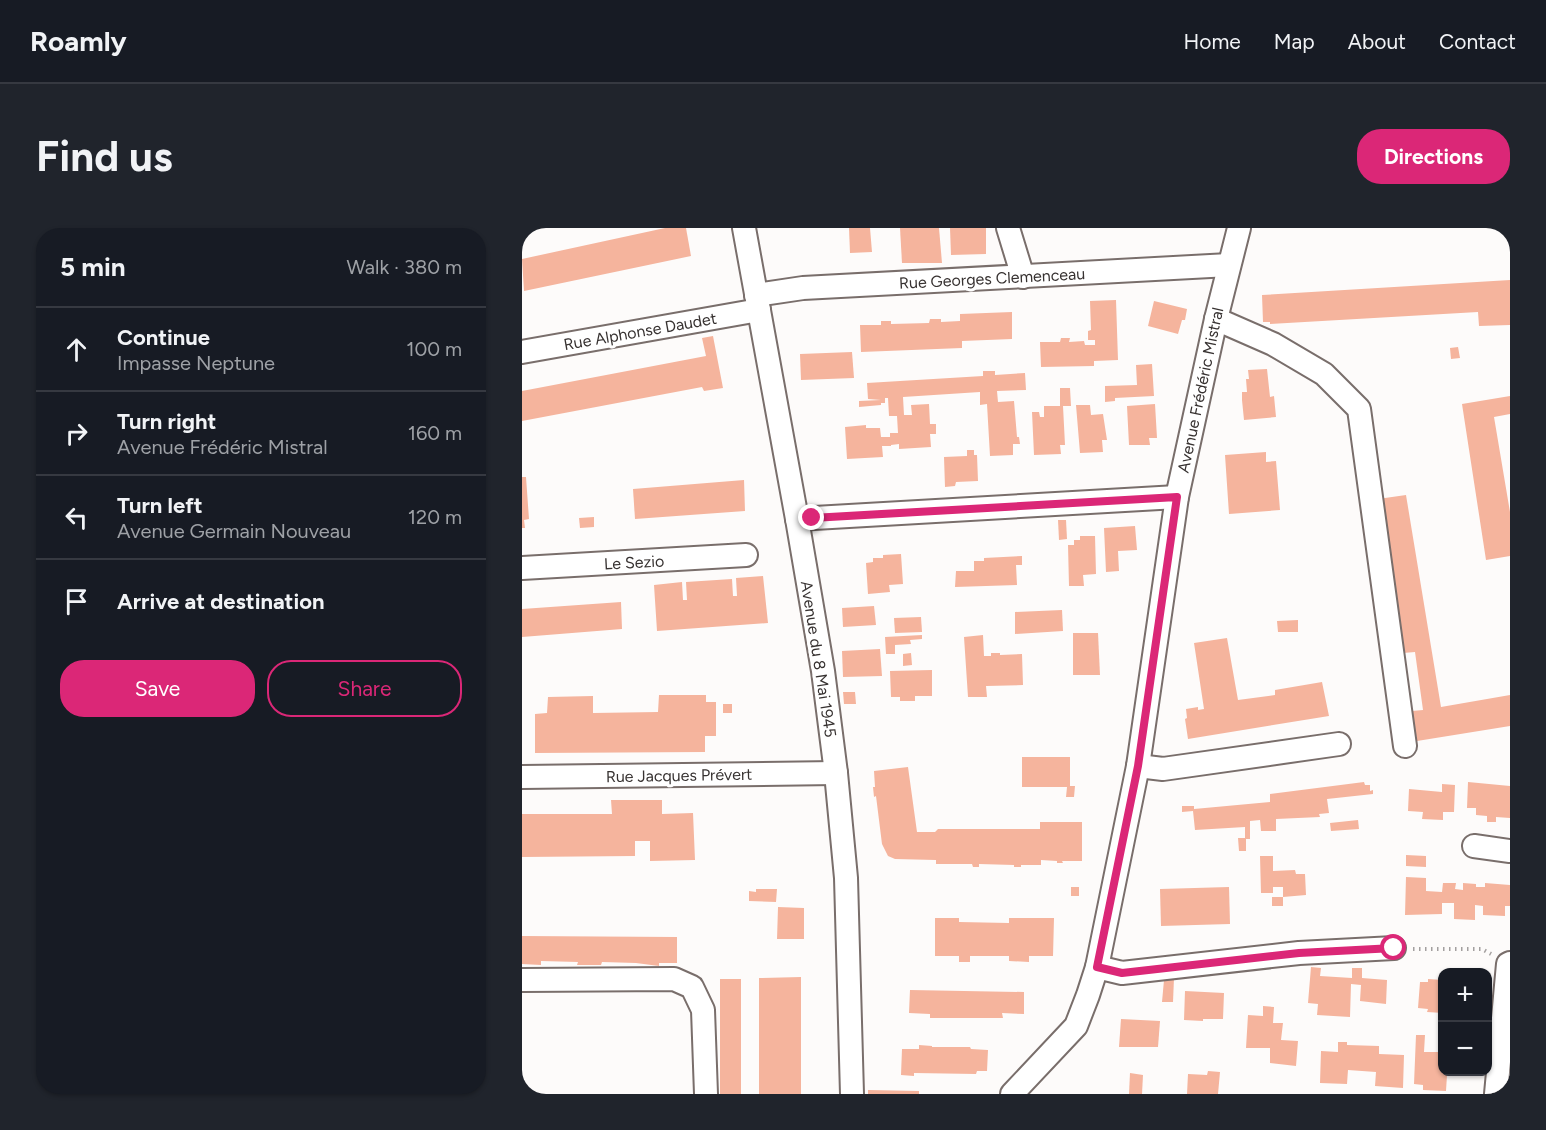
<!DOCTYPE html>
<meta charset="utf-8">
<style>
body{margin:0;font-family:Figtree,sans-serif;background:#20242c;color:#f1f3f6}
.controls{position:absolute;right:18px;bottom:18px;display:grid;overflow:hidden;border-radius:12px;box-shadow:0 2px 4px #0004}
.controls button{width:54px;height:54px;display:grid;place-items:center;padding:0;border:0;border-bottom:2px solid #363941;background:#171b24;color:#f1f3f6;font:30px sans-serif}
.stop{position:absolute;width:18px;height:18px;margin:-14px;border:4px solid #db2777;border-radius:50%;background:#fff}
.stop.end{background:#db2777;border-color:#fff;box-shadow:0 2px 6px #0008}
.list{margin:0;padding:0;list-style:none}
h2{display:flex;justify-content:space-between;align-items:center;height:78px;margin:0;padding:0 24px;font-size:26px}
h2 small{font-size:20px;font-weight:400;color:#9ea1a6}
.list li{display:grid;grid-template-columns:39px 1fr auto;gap:18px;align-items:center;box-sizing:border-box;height:84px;padding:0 24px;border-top:2px solid #363941}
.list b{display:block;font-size:22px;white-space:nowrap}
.list p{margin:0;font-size:20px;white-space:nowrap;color:#9ea1a6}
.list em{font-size:20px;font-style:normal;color:#9ea1a6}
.actions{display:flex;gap:12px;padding:18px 24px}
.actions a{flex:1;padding:14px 0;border:2px solid #db2777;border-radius:24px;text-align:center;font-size:21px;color:#db2777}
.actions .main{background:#db2777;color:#fff}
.icon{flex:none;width:33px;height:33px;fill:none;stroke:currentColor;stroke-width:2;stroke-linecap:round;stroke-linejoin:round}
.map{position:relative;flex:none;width:988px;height:866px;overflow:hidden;border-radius:24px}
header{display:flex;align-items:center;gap:36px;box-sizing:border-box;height:84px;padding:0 30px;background:#171b24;border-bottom:2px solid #363941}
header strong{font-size:28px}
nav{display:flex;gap:33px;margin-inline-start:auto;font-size:21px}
.intro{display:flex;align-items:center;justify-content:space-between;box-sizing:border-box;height:144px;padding:0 36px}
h1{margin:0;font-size:42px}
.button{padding:15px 27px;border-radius:24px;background:#db2777;color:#fff;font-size:21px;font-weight:700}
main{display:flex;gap:36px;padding:0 36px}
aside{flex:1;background:#171b24;border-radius:24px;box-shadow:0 2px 4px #0004}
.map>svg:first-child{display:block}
</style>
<header>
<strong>Roamly</strong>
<nav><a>Home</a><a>Map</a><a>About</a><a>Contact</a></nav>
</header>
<div class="intro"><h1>Find us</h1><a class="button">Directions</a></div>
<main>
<aside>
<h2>5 min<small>Walk · 380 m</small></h2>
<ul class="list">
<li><svg class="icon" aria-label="ahead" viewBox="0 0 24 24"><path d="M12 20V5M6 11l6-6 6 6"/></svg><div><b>Continue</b><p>Impasse Neptune</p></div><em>100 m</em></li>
<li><svg class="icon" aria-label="right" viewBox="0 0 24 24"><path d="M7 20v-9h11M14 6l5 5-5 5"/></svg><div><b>Turn right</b><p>Avenue Frédéric Mistral</p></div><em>160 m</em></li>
<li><svg class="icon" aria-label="left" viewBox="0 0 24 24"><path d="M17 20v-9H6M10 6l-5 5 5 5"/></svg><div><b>Turn left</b><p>Avenue Germain Nouveau</p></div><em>120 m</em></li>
<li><svg class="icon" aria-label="arrive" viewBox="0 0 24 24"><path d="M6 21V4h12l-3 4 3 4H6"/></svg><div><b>Arrive at destination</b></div></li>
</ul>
<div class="actions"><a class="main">Save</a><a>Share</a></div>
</aside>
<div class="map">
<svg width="988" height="866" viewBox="0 0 988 866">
<rect width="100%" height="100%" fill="#fdfbfa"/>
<g fill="#f5b49d">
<polygon points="143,0 164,0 169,28 2,63 0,31"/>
<polygon points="327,0 348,0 350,24 328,25"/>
<polygon points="378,0 417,0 420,35 380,35"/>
<polygon points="428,0 464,0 464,26 429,27"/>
<polygon points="988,52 988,97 957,98 956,84 748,96 748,94 741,94 740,67"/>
<polygon points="594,72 596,132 572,133 572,138 519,139 518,114 538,114 539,110 548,110 547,114 562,113 563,117 573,117 573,112 566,112 566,103 569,102 568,73"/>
<polygon points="632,73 665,81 663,92 660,92 656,106 626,98"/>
<polygon points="490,84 490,111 440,113 440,120 339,124 338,97 359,97 359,93 369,93 369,96 407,95 408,91 419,91 419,94 438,93 438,86"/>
<polygon points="191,108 201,160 182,163 180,159 0,193 0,163 184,128 180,110"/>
<polygon points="936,119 938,130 929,131 928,120"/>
<polygon points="330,124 332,150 279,152 278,126"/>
<polygon points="630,136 632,168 593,170 593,173 583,174 583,158 615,157 614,137"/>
<polygon points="745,141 748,169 752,168 754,189 722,192 720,172 720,164 725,164 724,151 727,151 726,142"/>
<polygon points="461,143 473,143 473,147 503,145 504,162 475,163 476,174 492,173 495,209 497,209 498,216 491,216 491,227 468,228 465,176 458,177 458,164 381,169 382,187 390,187 389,177 407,176 408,196 414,196 414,206 408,206 409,219 377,221 377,216 369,217 369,218 360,218 361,229 325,231 323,199 344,197 344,200 358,200 359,209 368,209 368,205 376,205 375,188 367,188 366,170 363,170 363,175 359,175 359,177 337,179 337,173 359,172 346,171 345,155 461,148"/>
<polygon points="538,160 548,160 549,178 541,178 543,217 538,217 539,226 512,227 510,184 517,184 518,189 522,189 522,178 538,178"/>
<polygon points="988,168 988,186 972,189 988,284 988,328 964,332 940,176"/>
<polygon points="633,176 635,210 627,210 628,217 607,217 605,178"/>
<polygon points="554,177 568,177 569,187 581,186 585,212 580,212 581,224 558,225"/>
<polygon points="445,222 452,222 452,227 455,227 456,253 434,254 433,258 423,259 422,229 445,228"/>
<polygon points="744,224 744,234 754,233 758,282 707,286 703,227"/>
<polygon points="0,249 4,249 7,291 2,292 3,300 0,300"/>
<polygon points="222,252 223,283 113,291 111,261"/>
<polygon points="884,267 919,479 988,467 988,498 895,513 890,483 901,482 893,424 881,425 856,271"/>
<polygon points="72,289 72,299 58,300 57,290"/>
<polygon points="536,292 544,292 545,311 537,312"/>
<polygon points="613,298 615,322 596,323 597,343 584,344 582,300"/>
<polygon points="558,308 573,308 574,346 561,347 562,358 547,358 546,317 552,317 552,312 558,312"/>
<polygon points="379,326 381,356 367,357 368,364 346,366 344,335 351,334 351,330 361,330 361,327"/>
<polygon points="500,328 500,337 494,337 495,357 433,359 434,343 452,343 452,333 462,333 462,330"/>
<polygon points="241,348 246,395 135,403 132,357 160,354 161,372 165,372 164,354 210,351 211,368 215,368 214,350"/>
<polygon points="99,374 100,401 0,409 0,381"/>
<polygon points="352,378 354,397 321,399 320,380"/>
<polygon points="540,382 541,403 493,406 493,384"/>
<polygon points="399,389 400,404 373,405 372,390"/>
<polygon points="776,392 776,404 756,404 755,393"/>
<polygon points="551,405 576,405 578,447 551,447"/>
<polygon points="400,407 400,411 388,412 389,416 373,417 373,426 364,426 363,409"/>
<polygon points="461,407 462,428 469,428 469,425 478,425 478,427 500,426 501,457 464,458 465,469 446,469 442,409"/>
<polygon points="705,410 716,472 753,467 753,462 800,454 807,488 666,511 663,491 665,490 664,481 676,479 676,482 682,481 672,415"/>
<polygon points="358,421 360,448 321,449 320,423"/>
<polygon points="389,425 390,437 381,438 381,426"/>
<polygon points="410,442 410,468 393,468 393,473 378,473 378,469 369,469 368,443"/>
<polygon points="321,464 333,464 334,476 322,476"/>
<polygon points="137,467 184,467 184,474 194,474 194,508 183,508 183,524 13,525 13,486 25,485 26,469 71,468 71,485 136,484"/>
<rect x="201" y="476" width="9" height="9"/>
<polygon points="500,529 548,529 548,558 553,558 552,569 544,569 545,559 500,559"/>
<polygon points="386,539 395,604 413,604 416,601 518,601 518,594 560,594 560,633 540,633 541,635 535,635 535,633 519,632 519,637 499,637 499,639 492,639 492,637 457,636 457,639 451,639 450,636 414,636 414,632 373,631 366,628 360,616 354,568 352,569 351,559 353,559 352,543"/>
<polygon points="842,554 843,557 848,557 848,563 851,562 851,566 805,571 807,585 797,586 798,589 754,591 754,603 739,603 738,592 728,593 728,611 724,611 724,623 717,623 716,610 723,610 723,599 673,602 671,583 660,584 660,578 672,578 672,581 748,574 748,566"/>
<polygon points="946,554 988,558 988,590 974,589 974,594 965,594 965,588 954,587 954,580 945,580"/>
<polygon points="920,556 933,557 932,584 921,584 921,592 900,591 901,584 886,583 887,561 920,564"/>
<polygon points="89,572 140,572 140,586 171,585 173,632 128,633 128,613 113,613 113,628 0,629 0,586 90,586"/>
<polygon points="836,592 837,601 809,603 808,595"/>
<polygon points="884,627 904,628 904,639 884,638"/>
<polygon points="738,628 751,628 751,643 773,642 774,646 783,646 784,667 761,669 761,659 751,659 751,665 739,665"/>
<polygon points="884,649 904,650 904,663 920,664 921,655 934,655 933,661 941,662 941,655 954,656 954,659 963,659 963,655 988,657 988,678 983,678 983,688 961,687 961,678 953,677 953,692 932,691 932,675 920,675 920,686 883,687"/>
<rect x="549" y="659" width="8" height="9"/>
<polygon points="707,659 708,696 639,698 638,661"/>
<polygon points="234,661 255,661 254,674 227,673 227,663 234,664"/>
<rect x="750" y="669" width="11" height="9"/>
<polygon points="256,679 282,680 282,711 255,711"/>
<polygon points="413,690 437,690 437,694 487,695 487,690 532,690 531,728 507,728 507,734 487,733 487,728 448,728 448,734 437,734 437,728 413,728"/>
<polygon points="0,708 155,709 155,735 137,735 137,738 114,735 80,734 79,737 55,737 56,734 19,733 19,737 0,736"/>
<polygon points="789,739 799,740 798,748 830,750 830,740 840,740 840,750 865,752 864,776 838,773 839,757 829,756 828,789 795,787 796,776 786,775"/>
<polygon points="279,749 279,866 237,866 237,750"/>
<polygon points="652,750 651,774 640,774 642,752"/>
<rect x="198" y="751" width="21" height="115"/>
<polygon points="906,751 921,752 921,785 905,784 906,781 896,780 898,754 906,754"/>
<polygon points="388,762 502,764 502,786 480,785 481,790 408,790 408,786 387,785"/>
<polygon points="663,763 702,765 701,791 681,791 681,793 662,792"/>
<polygon points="741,778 752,779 751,795 761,795 759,812 776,813 774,838 748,835 748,820 724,820 726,787 741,788"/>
<polygon points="599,791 638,793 636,819 597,819"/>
<polygon points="894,807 903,807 902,824 921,824 921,844 934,844 934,848 925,847 924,863 901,862 901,857 892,856"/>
<polygon points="816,814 825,814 825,817 857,818 857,826 882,827 881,860 853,858 854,844 826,842 825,856 798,855 799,823 816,824"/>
<polygon points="397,817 410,818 410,819 448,819 449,821 466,822 465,843 455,843 454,846 392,845 392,848 379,847 380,821 397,821"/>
<polygon points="686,843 698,844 696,866 665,866 666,846 685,847"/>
<polygon points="608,845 621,847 620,866 607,866"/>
<polygon points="346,862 397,863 397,866 346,866"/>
</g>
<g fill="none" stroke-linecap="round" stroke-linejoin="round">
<g stroke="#796e6b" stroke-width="26">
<g id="minor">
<polyline points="222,0 275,291 301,443 314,545 324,650 330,866"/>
<polyline points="486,0 501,49"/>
<polyline points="234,67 281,60 707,37"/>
<polyline points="694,91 751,116 802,146 837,181 883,518"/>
<polyline points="0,124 237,82"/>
<polyline points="275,291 655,269"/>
<polyline points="0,340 224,327"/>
<polyline points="616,538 641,541 817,516"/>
<polyline points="0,549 314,545"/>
<polyline points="952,618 988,623"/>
<polyline points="575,739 600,745 777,725 872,720"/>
<polyline points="0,752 152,751 170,759 181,782 184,866"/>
<polyline points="490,866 554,798 566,767 575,739 616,538 655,269 694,91 717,0"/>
<polyline points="974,866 986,736 988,735"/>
</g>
</g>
<polyline stroke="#a3a09f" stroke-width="4" stroke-dasharray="1.5 4.5" stroke-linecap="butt" points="891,721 960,721 969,726"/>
<use href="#minor" stroke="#fff" stroke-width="22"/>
</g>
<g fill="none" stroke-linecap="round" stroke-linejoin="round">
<polyline stroke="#db2777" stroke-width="8" points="290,290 655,269 616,538 575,739 600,745 777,725 872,720"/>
</g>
<g text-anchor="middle" stroke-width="6" stroke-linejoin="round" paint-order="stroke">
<g font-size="16" fill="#373231" stroke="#fff">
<text transform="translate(470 50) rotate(-3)" y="6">Rue Georges Clemenceau</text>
<text transform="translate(118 103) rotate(-10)" y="6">Rue Alphonse Daudet</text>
<text transform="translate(678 162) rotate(-78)" y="6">Avenue Frédéric Mistral</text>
<text transform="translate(112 334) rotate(-3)" y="6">Le Sezio</text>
<text transform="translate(297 431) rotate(81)" y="6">Avenue du 8 Mai 1945</text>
<text transform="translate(157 547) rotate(-1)" y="6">Rue Jacques Prévert</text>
</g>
</g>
</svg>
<div class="controls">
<button>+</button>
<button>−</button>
</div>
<div class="stop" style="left:872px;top:720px"></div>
<div class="stop end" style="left:290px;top:290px"></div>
</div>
</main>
